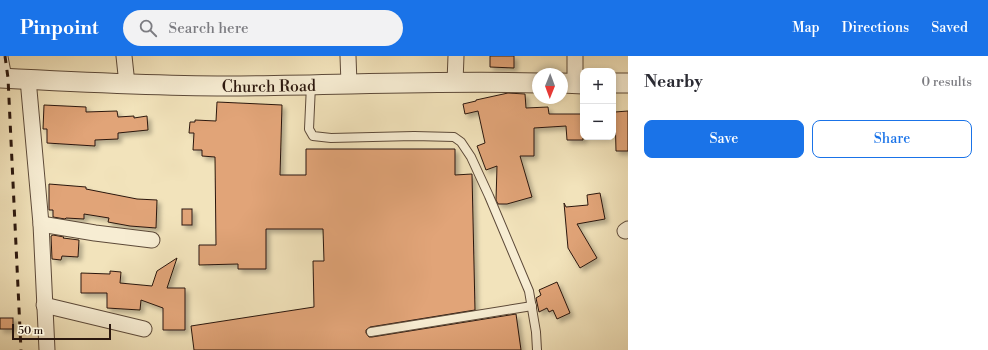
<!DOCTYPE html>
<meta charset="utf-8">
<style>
body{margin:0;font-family:"Libre Bodoni",serif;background:#f2f2f3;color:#2b2b33}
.controls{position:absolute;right:12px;top:12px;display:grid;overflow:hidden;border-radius:8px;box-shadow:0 2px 6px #0003}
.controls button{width:36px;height:36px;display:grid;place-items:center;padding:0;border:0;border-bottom:1px solid #e1e1e2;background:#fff;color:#2b2b33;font:20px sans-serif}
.compass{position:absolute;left:532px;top:12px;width:36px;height:36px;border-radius:50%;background:#fff;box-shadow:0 2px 6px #0003;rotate:181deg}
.scale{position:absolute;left:12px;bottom:10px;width:99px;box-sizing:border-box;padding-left:4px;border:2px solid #2b170e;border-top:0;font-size:11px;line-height:14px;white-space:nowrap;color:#2b170e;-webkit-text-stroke:3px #f7edd3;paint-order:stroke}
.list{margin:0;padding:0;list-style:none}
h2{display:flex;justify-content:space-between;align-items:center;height:52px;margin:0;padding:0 16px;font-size:17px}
h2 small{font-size:13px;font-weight:400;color:#7c7c81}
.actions{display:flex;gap:8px;padding:12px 16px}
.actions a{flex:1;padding:9px 0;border:1px solid #1a73e8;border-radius:8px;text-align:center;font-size:14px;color:#1a73e8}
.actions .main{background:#1a73e8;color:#fff}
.icon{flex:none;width:22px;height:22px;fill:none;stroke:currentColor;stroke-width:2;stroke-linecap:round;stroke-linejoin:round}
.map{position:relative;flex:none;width:628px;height:294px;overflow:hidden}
header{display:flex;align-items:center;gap:24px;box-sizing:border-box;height:56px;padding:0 20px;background:#1a73e8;color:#fff}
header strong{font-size:19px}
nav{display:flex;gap:22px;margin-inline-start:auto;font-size:14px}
.search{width:280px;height:36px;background:#f2f2f3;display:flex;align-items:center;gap:10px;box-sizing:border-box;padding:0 14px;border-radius:22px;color:#7c7c81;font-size:15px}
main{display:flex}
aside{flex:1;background:#fff}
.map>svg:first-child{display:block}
</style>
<header>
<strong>Pinpoint</strong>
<div class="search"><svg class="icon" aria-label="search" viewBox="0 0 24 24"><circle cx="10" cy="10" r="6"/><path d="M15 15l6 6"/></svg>Search here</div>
<nav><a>Map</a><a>Directions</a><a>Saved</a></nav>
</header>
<main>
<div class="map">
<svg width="628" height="294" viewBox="0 0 628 294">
<defs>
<filter id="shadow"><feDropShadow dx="3.5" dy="3.5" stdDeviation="2" flood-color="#0004"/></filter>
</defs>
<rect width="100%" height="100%" fill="#f2e3bb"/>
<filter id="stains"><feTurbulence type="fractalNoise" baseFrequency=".005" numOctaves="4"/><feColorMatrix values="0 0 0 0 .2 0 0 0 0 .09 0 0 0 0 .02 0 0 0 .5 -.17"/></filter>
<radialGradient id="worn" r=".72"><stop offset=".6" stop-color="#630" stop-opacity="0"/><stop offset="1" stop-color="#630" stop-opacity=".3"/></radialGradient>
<g fill="#e1a478" stroke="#2b170e" filter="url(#shadow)">
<polygon points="490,0 514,0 514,12 490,11"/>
<polygon points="508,37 525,38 526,52 548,51 549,58 582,58 583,84 567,84 566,70 534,72 534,100 520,100 532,141 507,148 498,148 496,144 497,110 486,114 477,90 485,87 478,55 465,58 463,48 476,45 476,44"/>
<polygon points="217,46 282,49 280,119 306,119 306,93 455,93 455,119 472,118 475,254 370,271 366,274 366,277 369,281 372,281 516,258 521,294 194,294 191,270 314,251 313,205 324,205 323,173 266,173 266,213 238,213 238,208 199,209 199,189 216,189 215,101 202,100 202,94 193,94 194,77 189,77 190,66 195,66 195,64 216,65"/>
<polygon points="44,49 86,51 86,56 117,55 118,61 134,60 134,62 147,60 148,74 118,77 118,83 95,84 95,90 47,87 47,73 43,73"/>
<polygon points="628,55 628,95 616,95 615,56"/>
<polygon points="49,128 86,131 86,133 137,143 157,144 156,172 130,170 108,166 109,162 84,158 84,163 66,162 65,163 53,161 53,154 49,154"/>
<polygon points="600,137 605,163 577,168 597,202 580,212 568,192 564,147 566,151 588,149 587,139"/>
<rect x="182" y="153" width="10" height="16"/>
<polygon points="53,179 64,181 63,182 79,184 78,201 62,200 61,204 52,203 51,180"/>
<polygon points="177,202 167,232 185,232 185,274 163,274 163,252 141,244 140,254 107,252 107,237 81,237 81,217 110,218 110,215 121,216 120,227 152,230 157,215"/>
<polygon points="557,226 570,257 557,263 553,254 549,256 547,252 539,256 536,242 541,239 539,234"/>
<rect x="0" y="262" width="13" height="11"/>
</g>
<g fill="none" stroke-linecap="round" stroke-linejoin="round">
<g stroke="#5d4a39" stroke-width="10">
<g id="service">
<polyline points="311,29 309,73 313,80 331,82 414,80 454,81 461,86 471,101 489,140 529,235 536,276 537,294"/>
<polyline points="371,276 532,250"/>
</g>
</g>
<g stroke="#5d4a39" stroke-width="17">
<g id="minor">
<polyline points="124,0 127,28"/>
<polyline points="348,0 349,28"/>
<polyline points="575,0 575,28"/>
<polyline points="0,1 4,22"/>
<polyline points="28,23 41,168 47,294"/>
<polyline points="455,26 456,0"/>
<polyline points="41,168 95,177 152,184"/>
<polyline points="625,175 628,173"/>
<polyline points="44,249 144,273"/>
</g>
</g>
<g stroke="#5d4a39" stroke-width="21">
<g id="tertiary">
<path id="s1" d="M0 22C75 26 151 30 227 30 330 30 434 24 538 27"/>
<polyline points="562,27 583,28"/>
<polyline points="613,27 628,27"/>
</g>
</g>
<use href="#service" stroke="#f7edd3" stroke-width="8"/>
<use href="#minor" stroke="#f7edd3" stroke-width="15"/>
<use href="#tertiary" stroke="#f7edd3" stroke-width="19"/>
<polyline stroke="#2b170e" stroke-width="3" stroke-dasharray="7 7" stroke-linecap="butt" points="5,0 8,22 21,294"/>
</g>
<g text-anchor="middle" stroke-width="3" stroke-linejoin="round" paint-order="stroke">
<g font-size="16" fill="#2b170e" stroke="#f7edd3">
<text dy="6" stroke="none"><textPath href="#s1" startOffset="269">Church Road</textPath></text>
</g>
</g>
<rect width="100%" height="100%" filter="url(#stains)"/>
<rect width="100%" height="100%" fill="url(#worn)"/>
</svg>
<div class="controls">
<button>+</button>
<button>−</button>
</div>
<svg class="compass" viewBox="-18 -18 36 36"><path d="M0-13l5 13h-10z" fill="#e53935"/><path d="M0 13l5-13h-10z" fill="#7c7c81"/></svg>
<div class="scale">50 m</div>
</div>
<aside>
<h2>Nearby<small>0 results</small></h2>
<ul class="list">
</ul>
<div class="actions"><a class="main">Save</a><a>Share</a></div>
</aside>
</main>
